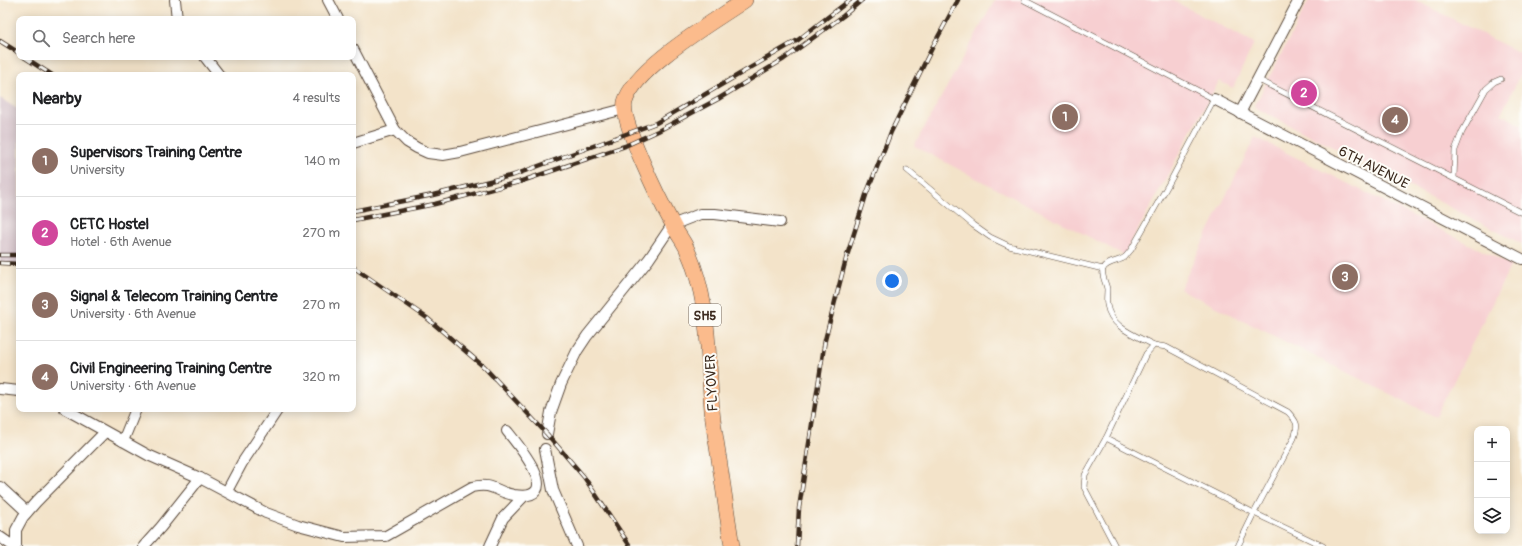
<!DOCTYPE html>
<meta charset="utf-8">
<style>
body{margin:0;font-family:Pangolin,sans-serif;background:#f6f6f6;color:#202124}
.controls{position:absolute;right:12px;bottom:12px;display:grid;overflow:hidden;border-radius:8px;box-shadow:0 2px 10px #0003}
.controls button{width:36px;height:36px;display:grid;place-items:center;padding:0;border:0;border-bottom:1px solid #e0e0e0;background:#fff;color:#202124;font:20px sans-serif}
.you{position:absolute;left:892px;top:281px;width:14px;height:14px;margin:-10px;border:3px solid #fff;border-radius:50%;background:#1a73e8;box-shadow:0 0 0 6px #1a73e833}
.badge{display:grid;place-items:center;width:26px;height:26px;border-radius:50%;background:#1f6fb2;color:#fff;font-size:13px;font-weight:700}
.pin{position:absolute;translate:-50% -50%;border:2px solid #fff;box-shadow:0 1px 4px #0006}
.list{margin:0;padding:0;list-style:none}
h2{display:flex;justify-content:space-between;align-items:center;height:52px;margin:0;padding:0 16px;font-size:17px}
h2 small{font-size:13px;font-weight:400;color:#757577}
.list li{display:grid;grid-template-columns:26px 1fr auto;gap:12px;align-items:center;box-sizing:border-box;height:72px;padding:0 16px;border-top:1px solid #e0e0e0}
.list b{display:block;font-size:15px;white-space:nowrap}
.list p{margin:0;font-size:13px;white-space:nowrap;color:#757577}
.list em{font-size:13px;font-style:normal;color:#757577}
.icon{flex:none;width:22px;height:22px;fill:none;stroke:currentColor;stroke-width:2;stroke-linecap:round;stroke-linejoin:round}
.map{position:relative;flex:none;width:1522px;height:546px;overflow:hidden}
.search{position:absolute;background:#fff;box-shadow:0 2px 10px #0003;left:16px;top:16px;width:340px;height:44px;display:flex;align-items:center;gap:10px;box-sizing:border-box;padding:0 14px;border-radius:8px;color:#757577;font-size:15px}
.panel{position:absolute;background:#fff;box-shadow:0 2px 10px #0003;left:16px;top:72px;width:340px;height:340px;border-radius:8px}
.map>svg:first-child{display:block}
</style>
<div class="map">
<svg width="1522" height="546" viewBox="0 0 1522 546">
<rect width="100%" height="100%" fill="#fdfcf7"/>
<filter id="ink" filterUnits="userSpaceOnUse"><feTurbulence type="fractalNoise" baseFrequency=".025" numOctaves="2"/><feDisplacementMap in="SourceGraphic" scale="8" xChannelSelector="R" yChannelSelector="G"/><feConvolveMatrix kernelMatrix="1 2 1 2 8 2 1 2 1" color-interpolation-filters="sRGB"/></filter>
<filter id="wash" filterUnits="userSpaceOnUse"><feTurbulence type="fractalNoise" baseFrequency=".012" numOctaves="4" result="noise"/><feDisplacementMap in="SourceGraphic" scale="16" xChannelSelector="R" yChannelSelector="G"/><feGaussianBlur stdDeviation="0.9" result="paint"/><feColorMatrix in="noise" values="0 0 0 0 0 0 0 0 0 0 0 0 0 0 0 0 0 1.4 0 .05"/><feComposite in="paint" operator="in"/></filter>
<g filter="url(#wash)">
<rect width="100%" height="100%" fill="#f3e3c9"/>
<g fill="#f7cfd1">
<polygon points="995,0 1172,0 1254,43 1233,88 1219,81 1124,255 914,146"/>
<polygon points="1309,0 1415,0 1522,54 1522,72 1501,114 1522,125 1522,244 1254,107"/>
<polygon points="1255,137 1511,265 1436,417 1180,289"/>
</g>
<polygon fill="#d2bdc6" points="0,98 19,110 19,265 0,262"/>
</g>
<g filter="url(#ink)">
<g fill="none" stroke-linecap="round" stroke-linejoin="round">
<g stroke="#574638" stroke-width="6">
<g id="lane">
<path d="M1024 0 1214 99 1172 178 1131 250C1129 252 1127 255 1125 257 1119 262 1107 261 1103 269 1101 275 1106 283 1107 289 1107 295 1106 300 1107 305 1111 328 1135 335 1154 345"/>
<polyline points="1257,79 1522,213"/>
<polyline points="907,170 973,225 990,237 1009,246 1103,269"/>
<polyline points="1454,178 1455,150 1462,132 1486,89 1494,82 1501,79"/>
<polyline points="1106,438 1254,513 1238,546"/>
<path d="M1115 546 1084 487 1085 475 1106 438 1146 354 1154 345 1166 347 1288 412C1297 422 1299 424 1294 438L1254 513 1323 546"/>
</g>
</g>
<g stroke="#574638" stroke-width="12">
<g id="street">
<polyline points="175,0 177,19"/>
<polyline points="328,0 338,19"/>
<polyline points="353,49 395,130 407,142 417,148 428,153 443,155 460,152 624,109"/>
<polyline points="205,57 219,75"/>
<polyline points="1214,99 1522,259"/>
<polyline points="1240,113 1299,0"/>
<polyline points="353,143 395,130"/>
<polyline points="0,389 19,391"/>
<path d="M65 409 148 455 200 478 266 513 298 525 344 537 386 536 472 487C493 482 496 492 514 495 566 502 519 446 507 431"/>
<polyline points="547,434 551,412 561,384 577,351 587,336 649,259 672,225 700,214 715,214 780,222"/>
<polyline points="123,441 136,409"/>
<polyline points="545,449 553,490 577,546"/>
<polyline points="0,487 27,512"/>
<polyline points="227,491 242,463 278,409"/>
<polyline points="0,537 13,546"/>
<polyline points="16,546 16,530 23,517 36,502 105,432"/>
<polyline points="144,546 161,527 200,478"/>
<polyline points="490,546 503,518 524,496"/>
</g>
</g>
<g stroke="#574638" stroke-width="16">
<path id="primary" d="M732 546C727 515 723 484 718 453 716 439 713 424 712 410 707 352 711 302 686 247 682 239 676 232 672 223 661 203 620 121 625 102 635 67 715 21 745 0"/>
</g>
<use href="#lane" stroke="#fff" stroke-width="5"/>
<use href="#street" stroke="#fff" stroke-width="10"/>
<use href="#primary" stroke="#fbbb8c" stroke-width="15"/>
<g stroke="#3b2a1e" stroke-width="4.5">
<g id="rail">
<polyline points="0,41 19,53"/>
<polyline points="24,57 52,75"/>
<polyline points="353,211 433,195 514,175 656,123 798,40 850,0"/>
<polyline points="353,220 435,204 519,182 625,146 658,131 718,99 784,59 843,16 862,0"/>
<polyline points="0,255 19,255"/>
<polyline points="0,263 19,264"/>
<polyline points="353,267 427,318 484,367 547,434 584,477 630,546"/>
<polyline points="797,546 799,508 825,340 846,259 866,195 891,132 933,46 958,0"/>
</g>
</g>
<use href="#rail" stroke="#fdfcf7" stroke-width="3" stroke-dasharray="9" stroke-linecap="butt"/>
</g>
</g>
<g text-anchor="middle" stroke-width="4" stroke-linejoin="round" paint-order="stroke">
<rect fill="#fdfcf7" stroke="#75695f" stroke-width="1" x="689" y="304" width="32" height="22" rx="3"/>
<g font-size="13" font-weight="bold" fill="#3b2a1e">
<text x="705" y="320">SH5</text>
</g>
<g font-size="14" fill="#3b2a1e" stroke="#fdfcf7">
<text transform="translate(1374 167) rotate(27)" y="5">6TH AVENUE</text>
<text transform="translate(711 383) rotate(-93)" y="5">FLYOVER</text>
</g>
</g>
</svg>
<div class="controls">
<button>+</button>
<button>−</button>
<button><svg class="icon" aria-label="layers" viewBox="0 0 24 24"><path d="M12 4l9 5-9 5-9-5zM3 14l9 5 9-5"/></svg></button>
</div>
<div class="you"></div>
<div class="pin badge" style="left:1065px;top:117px;background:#8d6e63">1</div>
<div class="pin badge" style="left:1304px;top:93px;background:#d1479c">2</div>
<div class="pin badge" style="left:1345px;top:277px;background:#8d6e63">3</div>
<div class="pin badge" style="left:1395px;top:120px;background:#8d6e63">4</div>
<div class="search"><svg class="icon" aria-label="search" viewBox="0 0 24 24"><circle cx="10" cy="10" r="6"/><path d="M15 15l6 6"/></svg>Search here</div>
<section class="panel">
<h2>Nearby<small>4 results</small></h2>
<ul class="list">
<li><span class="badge" style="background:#8d6e63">1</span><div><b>Supervisors Training Centre</b><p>University</p></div><em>140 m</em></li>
<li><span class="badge" style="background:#d1479c">2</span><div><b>CETC Hostel</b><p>Hotel · 6th Avenue</p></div><em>270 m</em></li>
<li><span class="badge" style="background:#8d6e63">3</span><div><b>Signal &amp; Telecom Training Centre</b><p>University · 6th Avenue</p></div><em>270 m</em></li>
<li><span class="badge" style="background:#8d6e63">4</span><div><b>Civil Engineering Training Centre</b><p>University · 6th Avenue</p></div><em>320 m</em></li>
</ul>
</section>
</div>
